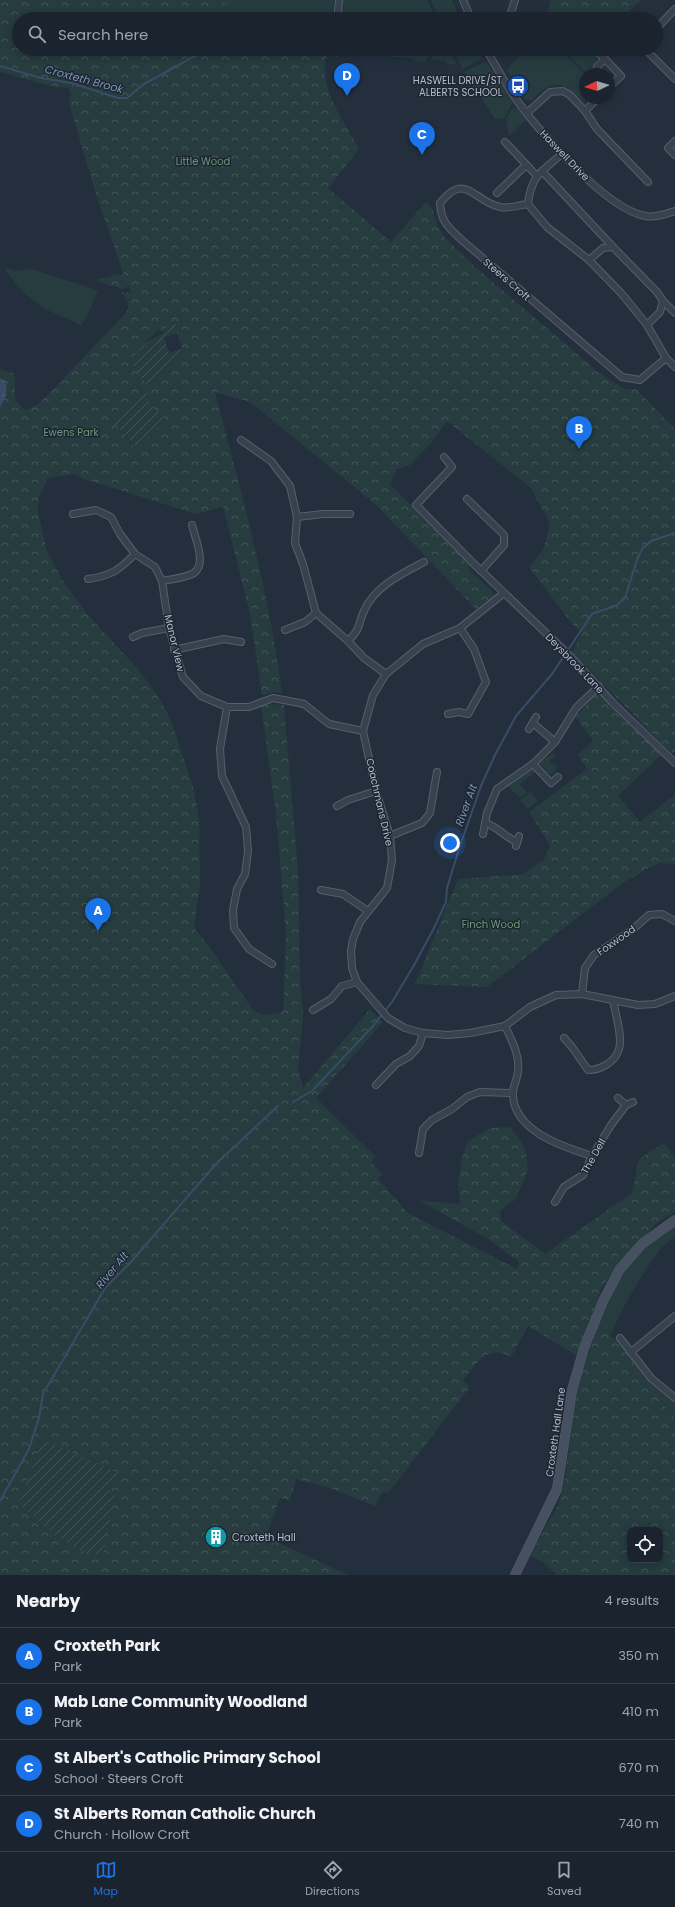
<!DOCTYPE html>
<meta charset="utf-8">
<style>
body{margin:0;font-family:Poppins,sans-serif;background:#282f3a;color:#f1f3f6}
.controls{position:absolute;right:12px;bottom:12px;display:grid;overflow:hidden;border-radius:8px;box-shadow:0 2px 10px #0003}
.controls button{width:36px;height:36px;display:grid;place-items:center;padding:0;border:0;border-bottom:1px solid #39404a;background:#1b232e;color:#f1f3f6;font:20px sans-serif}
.compass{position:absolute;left:579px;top:68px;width:36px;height:36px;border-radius:50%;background:#1b232e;box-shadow:0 2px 10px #0003;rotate:266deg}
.you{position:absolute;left:450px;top:843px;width:14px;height:14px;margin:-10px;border:3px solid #fff;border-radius:50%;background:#1a73e8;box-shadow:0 0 0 6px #1a73e833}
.badge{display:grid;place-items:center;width:26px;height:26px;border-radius:50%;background:#1a73e8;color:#fff;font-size:13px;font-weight:700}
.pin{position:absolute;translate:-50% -33px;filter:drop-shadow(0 1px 2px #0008)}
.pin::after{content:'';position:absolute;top:21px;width:14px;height:12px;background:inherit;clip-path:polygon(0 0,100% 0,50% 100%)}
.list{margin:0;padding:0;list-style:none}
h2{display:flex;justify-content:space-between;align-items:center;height:52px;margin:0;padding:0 16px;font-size:17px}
h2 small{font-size:13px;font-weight:400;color:#a0a4aa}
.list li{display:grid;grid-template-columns:26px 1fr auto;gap:12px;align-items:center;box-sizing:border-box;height:56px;padding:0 16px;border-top:1px solid #39404a}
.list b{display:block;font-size:15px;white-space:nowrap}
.list p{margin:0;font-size:13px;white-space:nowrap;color:#a0a4aa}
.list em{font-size:13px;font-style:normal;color:#a0a4aa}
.icon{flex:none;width:22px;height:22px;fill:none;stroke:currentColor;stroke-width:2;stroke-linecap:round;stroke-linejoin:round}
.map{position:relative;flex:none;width:675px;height:1575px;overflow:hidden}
.search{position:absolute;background:#1b232e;box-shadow:0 2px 10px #0003;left:12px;right:12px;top:12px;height:44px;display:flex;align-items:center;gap:10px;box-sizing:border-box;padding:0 14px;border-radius:22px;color:#a0a4aa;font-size:15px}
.sheet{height:276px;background:#1b232e}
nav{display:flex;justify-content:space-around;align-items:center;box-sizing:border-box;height:56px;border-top:1px solid #39404a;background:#1b232e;font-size:11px;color:#a0a4aa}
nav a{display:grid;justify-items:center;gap:2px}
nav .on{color:#1a73e8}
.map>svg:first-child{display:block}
</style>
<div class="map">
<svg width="675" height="1575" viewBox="0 0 675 1575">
<defs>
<pattern id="forest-crowns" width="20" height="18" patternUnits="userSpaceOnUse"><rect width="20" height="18" fill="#263c3f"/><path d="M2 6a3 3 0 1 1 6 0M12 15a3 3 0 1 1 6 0" fill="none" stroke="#435659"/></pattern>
<pattern id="garden-furrows" width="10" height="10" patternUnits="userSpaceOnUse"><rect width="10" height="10" fill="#263c3f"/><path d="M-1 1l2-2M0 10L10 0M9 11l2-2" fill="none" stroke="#435659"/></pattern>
<pattern id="water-ripples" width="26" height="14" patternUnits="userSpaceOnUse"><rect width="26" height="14" fill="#394c67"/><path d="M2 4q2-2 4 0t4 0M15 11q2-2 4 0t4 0" fill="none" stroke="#53647b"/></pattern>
</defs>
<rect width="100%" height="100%" fill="#242f3e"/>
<g fill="#263c3f">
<polygon points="226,0 334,0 332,19 222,19"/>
<polygon points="341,0 427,0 436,19 338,19"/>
<polygon points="431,0 452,0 459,17 463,19 439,19"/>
<polygon points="551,0 641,0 622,18 545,19"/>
<polygon points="338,49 436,49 425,62 415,61 412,58 345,54 341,54 337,58 334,56"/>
<polygon points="439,49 449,49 457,65 447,64 446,61 430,59"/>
<polygon points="452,49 475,49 483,58 463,69"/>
<path d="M524 49H560L585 75V99L587 101C576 103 569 76 546 88 540 91 536 97 531 101L524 99 518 86 507 70Z"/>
<polygon points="563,49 596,49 599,52 595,56 597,61 593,67 597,71 601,67 606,67 610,73 609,74 587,74"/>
<path d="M483 63H487L513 103C505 112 509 120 495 119L464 72Z"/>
<polygon points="513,106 515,109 517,108 526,120 509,136 506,120"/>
<path d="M4 267 16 271 31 269 98 290 88 314 81 326C69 317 54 315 42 307 27 297 13 282 4 267Z"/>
<polygon points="553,753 555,757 550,760 552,764 554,762 557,767 555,768 557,770 562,767 551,774 547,773 541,764 542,761"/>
<polygon points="531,770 537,771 520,784 527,793 520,798 508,786"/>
<polygon points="531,792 538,801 527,809 520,800"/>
<path d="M675 1225V1236C670 1241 663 1245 659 1251 643 1273 620 1310 611 1335L598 1325C610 1294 627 1259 654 1239 661 1234 668 1229 675 1225Z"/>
<polygon points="615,1337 653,1384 675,1401 675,1419 614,1339"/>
</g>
<g fill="url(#forest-crowns)" fill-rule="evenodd">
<path d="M0 0H226L222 19H19V49H328C327 57 324 66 325 74 327 100 347 126 359 149L328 188 391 242 426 202 432 208 436 222 444 237 473 265 597 371 624 389H636L675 429V752L671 753 572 652 582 633 572 624 529 567 544 548 550 524 531 488 447 421 433 441 410 465 397 469 390 484 470 566 468 569 492 591 493 595 491 598 476 609 376 505 319 458 250 402 215 392C241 492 269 591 282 693L275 692 262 695 250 614 223 507 196 514 84 479 75 474 48 478 39 497 38 511 47 552 64 583 88 615 136 667 156 693 171 720 193 787 199 817 200 884 194 928 208 945 253 1010 263 1015 283 1012 286 934 276 814 261 706 270 704 284 705 298 871 300 977 303 1017 298 1069 303 1088 370 1009 383 1022 316 1098 376 1157 371 1162 382 1173 381 1177 378 1179 408 1213 517 1269 519 1262 488 1239 420 1201 460 1204 458 1184 462 1158 468 1141 490 1128 509 1127 522 1142 526 1152 528 1170 516 1198 500 1211 501 1221 545 1254 632 1193 639 1159 664 1143 675 1157V1212L659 1221 617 1266 601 1290 576 1355 528 1326 511 1357C487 1343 476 1364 463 1381L470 1387 389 1492 382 1493 375 1506 330 1488 296 1479 290 1500 280 1498 266 1537 348 1575H0V369L13 373 15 377V399L22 408 27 410 41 402 126 313C131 305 127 299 121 292L132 293 129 286 122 289 99 282 98 280 99 278H109L114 274 123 275V273L96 194 71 110 69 101 71 93 68 88C45 87 22 77 0 72ZM175 321 183 351 152 383 145 397 136 448 113 422 143 391 146 384 131 360 146 342 158 329 163 332 164 330Z"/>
<polygon points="562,0 637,0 631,5 622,7 626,9 626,12 620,18 594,19 588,14 571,9 562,18 554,19 549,13 551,7 558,4"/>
<polygon points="601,694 661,755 618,796 640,822 675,794 675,864 658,863 624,882 487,987 415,984 458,879 523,874 544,860 550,845 529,812 587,769 578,754 593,741 576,717 595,695"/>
<path d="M598 1325C619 1341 638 1366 653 1389 660 1399 666 1409 675 1419V1575H557L543 1562 530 1556 558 1505 564 1486 576 1390ZM630 1530H660V1560H630Z"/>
</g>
<g fill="url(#garden-furrows)" fill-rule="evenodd">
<path d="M175 321 183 351 152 383 145 397 164 420 137 448 113 422 143 391 146 384 131 361C140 349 149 338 163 334L165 328ZM177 333 182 349 169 353 164 337Z"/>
<path d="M42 1439 118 1473 108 1494 115 1495 103 1555C71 1555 42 1523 19 1504Z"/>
</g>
<path fill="url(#water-ripples)" d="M0 378 5 381C9 390 5 399 0 407Z"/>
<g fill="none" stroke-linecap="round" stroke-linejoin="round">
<g stroke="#394c67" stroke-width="2">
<polyline points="0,66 41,78 71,83 118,98 127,98 144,84 197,55 221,50 319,54"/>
<polyline points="293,1102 312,1091 373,1026 392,1002 413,967 433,930 446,902 447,888 459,849 481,786 495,755 516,716 552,674 592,614 617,605 625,598 637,560 642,549 651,541 675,533"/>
<polyline points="0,1501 29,1449 39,1418 43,1394 105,1288 130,1263 216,1164 278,1106"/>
</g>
<g stroke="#565f6c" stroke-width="8">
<g id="street">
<polyline points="463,0 471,19"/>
<polyline points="337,19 339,0"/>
<polyline points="509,19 515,0"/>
<polyline points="656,29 675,9"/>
<path d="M486 49C495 65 504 81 514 96 536 129 606 209 645 216 655 218 665 214 675 211"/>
<polyline points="645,49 675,79"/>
<polyline points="333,51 333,49"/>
<polyline points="605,59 621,76 609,87"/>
<polyline points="597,67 605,59 599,54"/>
<polyline points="585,111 598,98"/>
<polyline points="527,113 550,92 563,91 570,95 585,111 597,129 648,182"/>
<polyline points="675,141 668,148 675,155"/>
<polyline points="505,142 537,176"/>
<path d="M562 154C542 171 531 176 528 204L547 227 589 260 622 294 647 325 666 358 675 367"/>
<polyline points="542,171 613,247"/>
<polyline points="497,193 526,165"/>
<path d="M528 204C520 205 508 209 500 207 473 201 466 171 440 203 441 223 449 228 464 242L622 377 640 380 666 358"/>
<polyline points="589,260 603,248 613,247 657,292 663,301 660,312 647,325"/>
<polyline points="663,301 675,313"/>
<polyline points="241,440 271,461 290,486 297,517 295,543 303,564 316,613 348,641 364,658 386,674"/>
<polyline points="444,457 452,467 416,505 474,564 572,658 612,702 675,763"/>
<polyline points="467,499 504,535 504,545 481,571"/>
<polyline points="73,514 96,510 111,517 120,534 135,554 155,567 162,581 169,628 183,677 201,696 227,707 249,707 273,698 289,701 304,704 329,724 363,731"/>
<polyline points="297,517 323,514 350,514"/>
<path d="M88 579C111 576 119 570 135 554"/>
<path d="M162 581C171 579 186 578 194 573 207 564 195 538 192 525"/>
<polyline points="504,593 460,628 423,644 386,674 373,695 363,731 376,791 390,836 392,860 387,888 360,922 353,939 351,951 352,968 357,982 388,1018 405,1028 423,1033 448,1035 470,1033 505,1026 530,1007 556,995 582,994 638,1005 655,1004 675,996"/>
<polyline points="285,630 305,622 316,613"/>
<polyline points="133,637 142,633 169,628"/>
<path d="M348 641C362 627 357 626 364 611 374 587 401 574 424 562"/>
<polyline points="174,650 224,639 241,642"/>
<polyline points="227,707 220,749 222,776 246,827 248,851 245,874 237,889 233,910 234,928 249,949 272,964"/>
<polyline points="448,714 459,712 468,714 486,682 474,649 460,628"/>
<polyline points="533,723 555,742"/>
<polyline points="529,729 536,717"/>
<polyline points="533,764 551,783 558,777"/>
<polyline points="337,806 348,800 376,791"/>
<path d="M486 823C499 828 505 837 517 842"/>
<polyline points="483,834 487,813 497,789 533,764 555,742 576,708 599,686"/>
<polyline points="390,836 422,823 430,813 437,772"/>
<polyline points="516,846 519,836"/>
<polyline points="321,890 343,894 368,911"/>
<polyline points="582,994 585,968 594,955 632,930 649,915 662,914 675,921"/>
<polyline points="313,1010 331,999 342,986 357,982"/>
<path d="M505 1026C511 1039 520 1055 518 1070 518 1078 513 1086 513 1093 512 1131 564 1147 592 1156"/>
<path d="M564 1038 572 1047 588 1070C600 1070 615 1063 619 1049 623 1037 615 1012 613 1000"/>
<polyline points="376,1085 396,1064 410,1056 419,1046 423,1033"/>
<polyline points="618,1098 626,1105"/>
<polyline points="419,1153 423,1129 432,1120 452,1109 467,1097 480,1092 513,1093"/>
<polyline points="555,1202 564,1187 583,1175 592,1156 611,1125 626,1105 633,1102"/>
<polyline points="620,1338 651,1378 675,1398"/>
<polyline points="631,1352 675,1316"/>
</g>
</g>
<g stroke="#565f6c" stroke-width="10">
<polyline id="secondary" points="515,1575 557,1489 572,1390 584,1348 603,1301 620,1269 642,1244 675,1220"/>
</g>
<use href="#street" stroke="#38414e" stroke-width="6"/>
<use href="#secondary" stroke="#465061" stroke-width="9"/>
</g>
<defs>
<g id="bus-disc" transform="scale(1.15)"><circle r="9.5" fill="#1a4fb4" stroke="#1d2633"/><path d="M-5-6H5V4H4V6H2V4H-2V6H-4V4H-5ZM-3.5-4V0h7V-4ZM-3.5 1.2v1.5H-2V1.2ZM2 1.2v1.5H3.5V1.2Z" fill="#fff"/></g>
<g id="building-disc" transform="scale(1.15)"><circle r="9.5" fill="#0f9aa8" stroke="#1d2633"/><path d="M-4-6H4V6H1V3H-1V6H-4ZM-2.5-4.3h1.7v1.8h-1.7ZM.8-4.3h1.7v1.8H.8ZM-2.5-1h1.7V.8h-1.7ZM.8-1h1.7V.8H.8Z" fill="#fff"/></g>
</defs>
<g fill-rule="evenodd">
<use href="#bus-disc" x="518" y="86"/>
<use href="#building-disc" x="216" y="1537"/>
</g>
<g text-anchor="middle" stroke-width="3" stroke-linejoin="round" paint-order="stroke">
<g font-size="10" fill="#b4bcc9" stroke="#1d2633" text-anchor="end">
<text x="502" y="84">HASWELL DRIVE/ST<tspan x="502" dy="12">ALBERTS SCHOOL</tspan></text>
<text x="232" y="1541" text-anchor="start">Croxteth Hall</text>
</g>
<g font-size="10" fill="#b4bcc9" stroke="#1d2633">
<text transform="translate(565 155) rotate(46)" y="4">Haswell Drive</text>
<text transform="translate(507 279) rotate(41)" y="4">Steers Croft</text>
<text transform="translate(175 643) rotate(77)" y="4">Manor View</text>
<text transform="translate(575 663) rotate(46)" y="4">Deysbrook Lane</text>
<text transform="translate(380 802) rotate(77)" y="4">Coachmans Drive</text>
<text transform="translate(616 940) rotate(-35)" y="4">Foxwood</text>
<text transform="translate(593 1156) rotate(-60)" y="4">The Dell</text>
<text transform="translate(555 1432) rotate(-82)" y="4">Croxteth Hall Lane</text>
</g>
<g font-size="10" fill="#6b9a76" stroke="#1d2633">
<text x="203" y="165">Little Wood</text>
<text x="71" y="436">Ewens Park</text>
<text x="491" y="928">Finch Wood</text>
</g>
<g font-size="11" font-style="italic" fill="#7c92b1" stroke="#1d2633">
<text transform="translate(84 79) rotate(15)" y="4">Croxteth Brook</text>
<text transform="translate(466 805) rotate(-70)" y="4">River Alt</text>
<text transform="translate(112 1270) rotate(-50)" y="4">River Alt</text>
</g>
</g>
</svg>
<div class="controls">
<button><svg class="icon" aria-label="locate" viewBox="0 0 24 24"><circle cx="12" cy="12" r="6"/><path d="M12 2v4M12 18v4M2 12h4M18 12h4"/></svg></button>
</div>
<svg class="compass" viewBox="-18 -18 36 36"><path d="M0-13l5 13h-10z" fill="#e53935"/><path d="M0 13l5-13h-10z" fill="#a0a4aa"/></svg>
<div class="you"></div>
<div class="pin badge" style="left:98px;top:931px">A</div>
<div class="pin badge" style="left:579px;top:449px">B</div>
<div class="pin badge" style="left:422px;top:155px">C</div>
<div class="pin badge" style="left:347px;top:96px">D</div>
<div class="search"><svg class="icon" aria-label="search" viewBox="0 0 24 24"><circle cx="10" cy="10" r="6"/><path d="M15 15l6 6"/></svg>Search here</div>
</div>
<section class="sheet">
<h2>Nearby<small>4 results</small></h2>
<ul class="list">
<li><span class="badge">A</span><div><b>Croxteth Park</b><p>Park</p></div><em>350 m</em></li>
<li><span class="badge">B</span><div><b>Mab Lane Community Woodland</b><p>Park</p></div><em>410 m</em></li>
<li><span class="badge">C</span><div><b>St Albert's Catholic Primary School</b><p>School · Steers Croft</p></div><em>670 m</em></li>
<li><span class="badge">D</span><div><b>St Alberts Roman Catholic Church</b><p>Church · Hollow Croft</p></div><em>740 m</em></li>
</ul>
</section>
<nav>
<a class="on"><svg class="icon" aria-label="map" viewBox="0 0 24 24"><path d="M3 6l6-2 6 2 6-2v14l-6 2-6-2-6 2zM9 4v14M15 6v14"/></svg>Map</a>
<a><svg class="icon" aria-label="directions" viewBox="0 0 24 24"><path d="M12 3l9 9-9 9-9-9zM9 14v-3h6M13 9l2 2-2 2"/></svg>Directions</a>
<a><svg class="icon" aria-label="saved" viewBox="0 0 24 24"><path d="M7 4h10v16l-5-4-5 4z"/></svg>Saved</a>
</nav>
